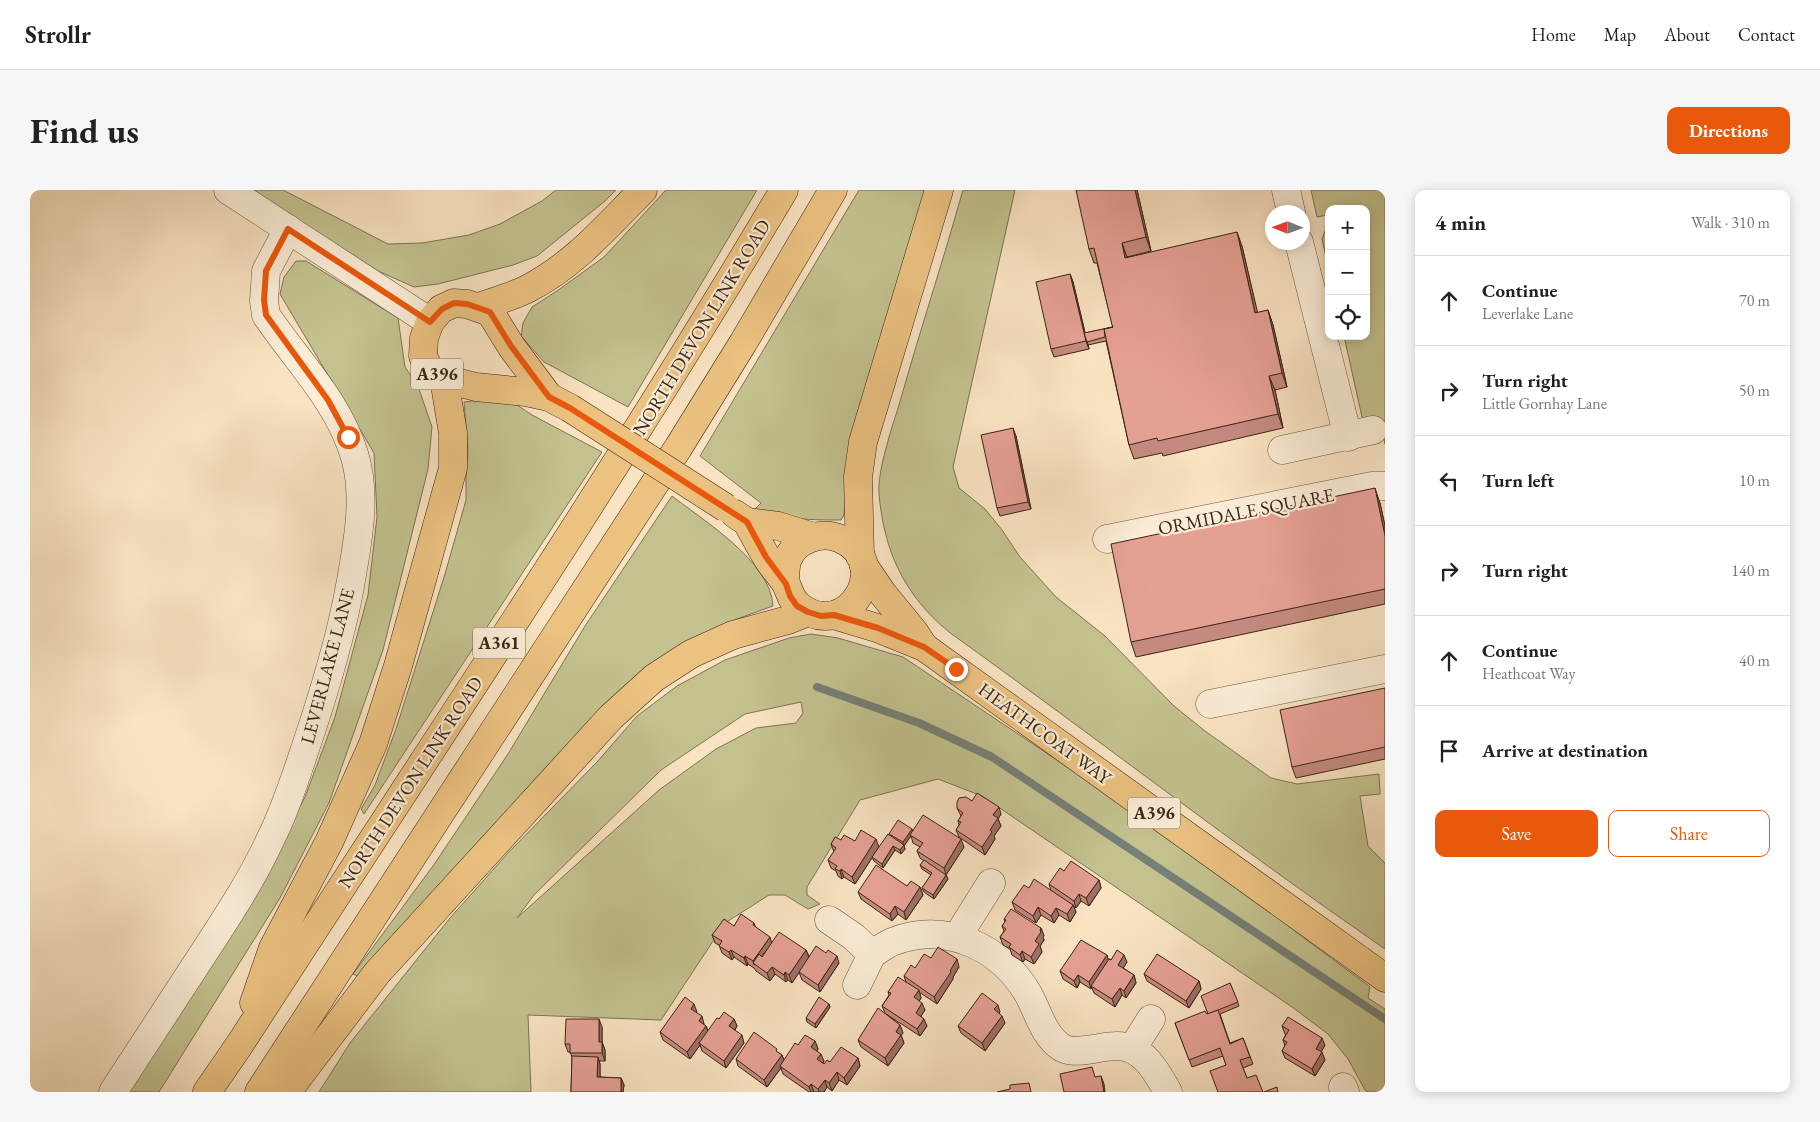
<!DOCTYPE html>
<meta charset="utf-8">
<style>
body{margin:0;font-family:"EB Garamond",serif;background:#f6f6f6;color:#222}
.controls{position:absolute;right:15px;top:15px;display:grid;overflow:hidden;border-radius:10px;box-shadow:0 2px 12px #0003}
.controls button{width:45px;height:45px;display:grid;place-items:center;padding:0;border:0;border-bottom:1px solid #e0e0e0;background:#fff;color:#222;font:25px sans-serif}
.compass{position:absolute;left:1235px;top:15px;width:45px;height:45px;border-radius:50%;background:#fff;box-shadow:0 2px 12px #0003;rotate:271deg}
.stop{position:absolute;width:15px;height:15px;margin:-11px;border:4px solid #ea580c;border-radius:50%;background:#fff}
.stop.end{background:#ea580c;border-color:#fff;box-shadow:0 1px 5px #0008}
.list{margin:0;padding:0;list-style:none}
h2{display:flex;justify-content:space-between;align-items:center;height:65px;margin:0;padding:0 20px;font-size:21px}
h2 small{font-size:16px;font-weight:400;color:#767676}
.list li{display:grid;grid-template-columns:32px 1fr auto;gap:15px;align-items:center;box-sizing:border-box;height:90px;padding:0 20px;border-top:1px solid #e0e0e0}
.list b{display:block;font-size:19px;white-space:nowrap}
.list p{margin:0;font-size:16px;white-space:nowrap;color:#767676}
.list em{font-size:16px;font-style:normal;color:#767676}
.actions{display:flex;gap:10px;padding:15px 20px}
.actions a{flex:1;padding:11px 0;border:1px solid #ea580c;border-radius:10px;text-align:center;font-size:18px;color:#ea580c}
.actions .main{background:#ea580c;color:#fff}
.icon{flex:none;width:28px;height:28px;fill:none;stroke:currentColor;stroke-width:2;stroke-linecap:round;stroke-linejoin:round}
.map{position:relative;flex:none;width:1355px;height:902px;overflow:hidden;border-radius:10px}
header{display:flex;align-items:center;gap:30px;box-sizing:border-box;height:70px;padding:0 25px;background:#fff;border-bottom:1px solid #e0e0e0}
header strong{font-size:24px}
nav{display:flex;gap:28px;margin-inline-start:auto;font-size:18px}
.intro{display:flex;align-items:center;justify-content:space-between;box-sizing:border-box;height:120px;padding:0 30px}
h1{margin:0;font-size:35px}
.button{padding:12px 22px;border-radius:10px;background:#ea580c;color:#fff;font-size:18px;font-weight:700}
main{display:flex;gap:30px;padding:0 30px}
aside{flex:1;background:#fff;border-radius:10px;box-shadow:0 2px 12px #0003}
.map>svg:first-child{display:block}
</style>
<header>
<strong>Strollr</strong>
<nav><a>Home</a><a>Map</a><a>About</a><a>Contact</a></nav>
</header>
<div class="intro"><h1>Find us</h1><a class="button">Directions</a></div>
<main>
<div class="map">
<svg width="1355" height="902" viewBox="0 0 1355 902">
<rect width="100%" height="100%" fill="#f9e3c2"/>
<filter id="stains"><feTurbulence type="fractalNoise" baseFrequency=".004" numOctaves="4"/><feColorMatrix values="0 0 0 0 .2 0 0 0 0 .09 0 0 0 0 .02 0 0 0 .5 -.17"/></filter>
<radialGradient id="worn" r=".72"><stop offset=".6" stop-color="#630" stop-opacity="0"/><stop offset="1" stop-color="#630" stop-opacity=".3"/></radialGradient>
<g fill="#c3c28f" stroke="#7f7352" fill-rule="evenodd">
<polygon points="218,0 253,0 358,54 392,53 439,45 470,34 512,11 526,0 586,0 575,11 507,66 483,75 408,94 384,97 348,81"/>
<polygon points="636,0 727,0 598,217 514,172 491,146 493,133 502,117 527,101 574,67"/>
<path d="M829 0H900L817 298 814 325 811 330C783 330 752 330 725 319L731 313 670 266Z"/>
<path d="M933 0H985L923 277 929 298 955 319 972 340 990 367 1026 407 1075 446 1144 516 1175 541 1241 588 1267 594 1349 584 1350 604 1330 606 1338 656 1355 673V759C1207 657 1065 547 919 442 874 405 854 361 849 304 847 282 862 237 869 215 889 143 913 72 933 0Z"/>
<polygon points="1281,0 1355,0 1355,254 1348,228 1337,229 1332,227 1314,146 1336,146 1336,19 1299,19 1299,80 1292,49 1299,31 1297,25 1287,27"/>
<polygon points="266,71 276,71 368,128 375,177 388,196 402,237 398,279 353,460 299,613 250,708 129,902 95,902 224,704 275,607 305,527 338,405 347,327 344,263 250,104 254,87"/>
<polygon points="458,209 487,215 502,225 572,262 334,624 331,619 345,595 366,539 415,384 436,310 436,285 438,261 434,212"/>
<path d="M642 306C674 331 741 372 743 416L707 429 652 456 330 787 323 784 403 676 478 564 555 436Z"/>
<path d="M781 444 808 448 873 467 1027 570 1194 688 1340 797 1338 808 1355 819V902H1338L1335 900 1318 869 1298 844 1262 817 952 606 908 589 830 610 777 697V705L790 714 778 719 755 705H739L695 733 631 830 498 825 501 902H289L320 853 420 728 478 663 567 572 607 526 647 496 695 470 759 448ZM771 512 773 523 766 533 726 538 686 559 629 600 487 728 504 705 631 580 715 524Z"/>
</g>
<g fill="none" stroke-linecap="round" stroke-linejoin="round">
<polyline stroke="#768076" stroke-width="8" points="787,497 889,533 962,567 1355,829"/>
<g stroke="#6a5441" stroke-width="29">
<g id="minor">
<polyline points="198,0 400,132"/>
<polyline points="1256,0 1261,22"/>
<polyline points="1269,52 1318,247"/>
<polyline points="1252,260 1343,240"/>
<polyline points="1077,349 1342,296 1355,296"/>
<polyline points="1180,514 1355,479"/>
<polyline points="799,730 824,747 842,764 827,795"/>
<polyline points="930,748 934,736 961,693"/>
<path d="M842 764C849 760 855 755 862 752 914 731 969 756 997 802 1008 820 1012 844 1031 857 1038 862 1048 861 1056 860 1066 859 1077 856 1087 856 1113 856 1127 882 1138 902"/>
<polyline points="1102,859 1121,829"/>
<polyline points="1313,897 1315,902"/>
<path d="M83 902C113 856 143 810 173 764 197 727 223 688 241 648 255 620 265 589 275 559 293 506 310 452 320 396 327 355 337 309 325 267 309 212 267 171 236 125L234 111 236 81 258 39"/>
</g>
</g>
<g stroke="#3b2416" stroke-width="29">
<g id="major">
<polyline points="519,207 481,156 460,122 437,114 424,113 411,119 400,132 394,148 393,166 399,179 414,189 446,197 496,202 519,207 540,218"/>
<polyline points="705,324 717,332 748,336 784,347"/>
<path d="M717 332C723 343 729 355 736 366 741 376 750 384 756 394 760 402 761 410 769 416 817 454 865 373 811 349 791 340 764 350 757 371 755 379 755 386 756 394"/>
<polyline points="834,376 853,404 885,443 894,457"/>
<polyline points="804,425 847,438 894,457 1355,788"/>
</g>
</g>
<g stroke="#3b2416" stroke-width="29">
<g id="highway">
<path d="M449 117C465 111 484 106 499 98 544 75 578 35 613 0"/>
<polyline points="830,366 828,287 833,252 909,0"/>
<polyline points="224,813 243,758 299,652 343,554 368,476 423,278 423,243 414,189"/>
<path d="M177 902 210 854C393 570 582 290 754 0"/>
<polyline points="229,902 648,258 713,153 803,0"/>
<polyline points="257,902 347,783 581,527 624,488 661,464 703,445 758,430 778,422"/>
</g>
</g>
<use href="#minor" stroke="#fbedd7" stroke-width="28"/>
<use href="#major" stroke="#ecc281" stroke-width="28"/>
<use href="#highway" stroke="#ecc281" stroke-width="28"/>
<g stroke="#3b2416" stroke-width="29" stroke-linecap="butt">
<polyline id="major-bridge" points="540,218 696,318"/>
</g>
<use href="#major-bridge" stroke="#ecc281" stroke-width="28"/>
</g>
<g fill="#c58a7f" stroke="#3b2416">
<polygon points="1107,0 1121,61 1097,67 1212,56 1227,123 1238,120 1243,135 1257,197 1245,200 1253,238 1133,266 1132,263 1104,269 1099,255 1076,151 1058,155 1059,159 1024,167 1021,159 1040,84 1043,92 1055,143 1083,137 1067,73 1064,73 1059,59"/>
<polygon points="986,246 1001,319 970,326 967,318"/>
<polygon points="1350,313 1355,336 1355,414 1106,467 1101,452"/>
<polygon points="1355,498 1355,569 1266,588 1262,577"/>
<polygon points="942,611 971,624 968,629 971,636 964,646 965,649 955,665 929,647 926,640 929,635 928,631 931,626 927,618"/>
<polygon points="883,641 934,657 916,685 918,689 904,709 894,702 892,698 901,685 892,679 890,675 894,671 890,668 887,661 890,657 883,653 881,646 874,656 875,659 871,664 865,660 853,678 844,671 842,667 860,645 859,644"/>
<polygon points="811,650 825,651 849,657 825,694 814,687 812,689 808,686 806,681 801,678 798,670 804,662 801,654"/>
<polygon points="1034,681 1069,690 1071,698 1059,716 1051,711 1046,718 1043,716 1046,722 1040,732 1029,725 1024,733 1011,725 1006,733 985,720 982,712 999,698 1021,701 1019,694"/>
<polygon points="877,696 890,697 893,705 876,730 868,724 862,731 831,709 828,702"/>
<polygon points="974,729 1011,738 1014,746 1013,747 1014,750 1010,756 1012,762 1004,774 995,769 993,772 982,765 980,759 973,755 970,747 974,741 972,736 975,732"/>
<polygon points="724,733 726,738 742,752 776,760 779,766 809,773 790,802 772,790 769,782 762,793 758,790 756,792 745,784 740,791 726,781 724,778 718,774 717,776 704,767 702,770 692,763 689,755 685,753 682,745 704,736"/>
<polygon points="901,768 929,777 923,787 923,789 907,814 889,802 891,808 889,811 895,820 891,826 897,836 890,846 856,824 870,835 873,843 871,845 874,853 858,876 831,857 828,850 855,823 852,816 859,805 858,802 876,792 874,786"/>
<polygon points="1078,769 1097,772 1093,778 1104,785 1106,793 1096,808 1092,805 1085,817 1064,803 1062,798 1061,799 1050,792 1047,798 1033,789 1030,781"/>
<polygon points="1114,784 1169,791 1171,799 1159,818 1117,791"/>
<polygon points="1200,793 1209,816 1190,824 1200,853 1213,848 1223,874 1213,878 1217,888 1233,902 1196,875 1193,866 1162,877 1145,833 1178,824"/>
<polygon points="799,814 800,817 786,838 777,832 776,828"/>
<polygon points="667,822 666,823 674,834 674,835 676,836 678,841 689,829 704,829 707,836 705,840 714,853 696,878 672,861 670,855 660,869 633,850 630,842"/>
<polygon points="970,822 969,823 975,833 955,861 931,843 928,836"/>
<polygon points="1252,836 1295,855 1291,862 1295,870 1285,886 1255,868 1252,861 1255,856 1253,850 1256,844 1255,844"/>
<polygon points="572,837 572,852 575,860 575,871 569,871 570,874 570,887 591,888 594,895 593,902 541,902 542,867 540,862 538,862 535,854"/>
<polygon points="785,851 788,859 787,861 794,871 793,873 794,874 828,868 830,876 817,895 809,890 802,901 797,897 794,902 779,902 753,884 751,878 737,897 708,876 706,869 749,863 752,865 754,871 768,855"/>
</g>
<g fill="#a07068" stroke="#3b2416">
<polygon points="1105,0 1107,0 1121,61 1116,47"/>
<polygon points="1207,42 1212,56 1231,137 1225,123"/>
<polygon points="1092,53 1097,67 1100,82 1095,68"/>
<polygon points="1040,84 1043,92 1059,159 1056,151"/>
<polygon points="1238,120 1243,135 1257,197 1252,183"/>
<polygon points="1239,186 1245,200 1253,238 1248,224"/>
<polygon points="983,238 986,246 1001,319 998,312"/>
<polygon points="1345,298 1350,313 1355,336 1355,346"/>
<polygon points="969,617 971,624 968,629 971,636 964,646 965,649 955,665 952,657 960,640 963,625"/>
<polygon points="882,639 883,642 874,656 875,659 871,664 870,660 873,655 873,652"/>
<polygon points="846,649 849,657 825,694 822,687"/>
<polygon points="931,649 934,657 916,685 914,678"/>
<polygon points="863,656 865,660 853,678 852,674"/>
<polygon points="811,679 814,687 812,689 810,681"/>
<polygon points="916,685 918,689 904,709 903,705"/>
<polygon points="1069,690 1071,698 1059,716 1056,708"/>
<polygon points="890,697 893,705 876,730 874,722"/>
<polygon points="1049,704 1051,711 1046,718 1044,711"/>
<polygon points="1043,715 1046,722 1040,732 1037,724"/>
<polygon points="865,716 868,724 862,731 860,724"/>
<polygon points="1008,717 1011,725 1006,733 1003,726"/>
<polygon points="1026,718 1029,725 1024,733 1021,726"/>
<polygon points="1011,738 1014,746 1013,747 1014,750 1010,756 1012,762 1004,774 1001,767 1005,751"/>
<polygon points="740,747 742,754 724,775 723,771"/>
<polygon points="701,760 704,767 702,770 699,762"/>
<polygon points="776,760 779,768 762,793 759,785"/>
<polygon points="992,761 995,769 993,772 990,765"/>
<polygon points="1077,765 1079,772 1061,796 1062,798 1061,799 1059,792"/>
<polygon points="1094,765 1097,772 1091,782 1088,775"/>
<polygon points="715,766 718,774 717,776 714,768"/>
<polygon points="807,766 809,773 790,802 788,795"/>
<polygon points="927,769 929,777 923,787 923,789 907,814 904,807"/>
<polygon points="742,777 745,784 740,791 737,783"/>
<polygon points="755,782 758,790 756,792 754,785"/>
<polygon points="1048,785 1050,792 1047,798 1044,791"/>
<polygon points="1104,785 1106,793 1096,808 1094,801"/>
<polygon points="1169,791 1171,799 1159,818 1156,811"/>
<polygon points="1090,798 1092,805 1085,817 1082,809"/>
<polygon points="889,800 891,808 887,815 884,807"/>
<polygon points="892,813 895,820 888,830 886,823"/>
<polygon points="664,814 667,822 664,826 661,819"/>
<polygon points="799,814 800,817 786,838 785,834"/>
<polygon points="968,815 970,822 967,827 964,819"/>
<polygon points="672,826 674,834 671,839 669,831"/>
<polygon points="972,826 975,833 955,861 952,853"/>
<polygon points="569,829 572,837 572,860 569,852"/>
<polygon points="704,829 707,836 702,844 699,836"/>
<polygon points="894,829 897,836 890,846 887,839"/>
<polygon points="870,835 873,843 869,849 866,842"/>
<polygon points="676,836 679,844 669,853 670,855 660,869 657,862"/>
<polygon points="712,845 714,853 696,878 694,871"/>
<polygon points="871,845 874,853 858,876 855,868"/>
<polygon points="1292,848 1295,855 1289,866 1286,859"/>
<polygon points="785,851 788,859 784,865 781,857"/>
<polygon points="572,852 575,860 575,871 572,863"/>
<polygon points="1292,862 1295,870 1285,886 1282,879"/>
<polygon points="791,864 794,871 790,876 787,869"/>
<polygon points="752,865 755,873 750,876 751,878 737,897 734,890"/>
<polygon points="568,867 570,874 570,895 567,887"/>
<polygon points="828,868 830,876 817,895 814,888"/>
<polygon points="807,882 809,890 802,901 799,893"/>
<polygon points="1071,886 1074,894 1075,902 1074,902"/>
<polygon points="591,888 594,895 593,902 591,902"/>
<polygon points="795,890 797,897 794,902 789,902 788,899"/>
<polygon points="781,894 784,902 781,902 779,897"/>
</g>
<g fill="#e5a094" stroke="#3b2416">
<polygon points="1046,0 1105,0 1116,47 1092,53 1095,68 1207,42 1225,123 1238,120 1252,183 1239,186 1248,224 1128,251 1127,248 1099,255 1074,139 1083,137 1082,135 1064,58 1059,59"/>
<polygon points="1040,84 1056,151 1021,159 1006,92"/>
<polygon points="1083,137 1074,139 1075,147 1057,152 1054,143"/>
<polygon points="983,238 998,312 967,318 951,245"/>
<polygon points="1345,298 1355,346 1355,399 1101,452 1081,354"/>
<polygon points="1355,498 1355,557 1262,577 1250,520"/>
<polygon points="947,603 969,617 963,625 968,628 960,640 962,642 952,657 926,640 931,632 928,631 933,623 927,618 927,612 929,608 936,607 942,611"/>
<polygon points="893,625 931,649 914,678 887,661 893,653 880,645"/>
<polygon points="868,630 882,639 873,652 859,644"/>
<polygon points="831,640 846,649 822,687 811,679 810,681 805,679 807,676 798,670 806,658 801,654 805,647 811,650 814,645 825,651"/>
<polygon points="858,644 874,655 870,660 863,656 852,674 842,667"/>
<polygon points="894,670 916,685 903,705 892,698 902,683 890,675"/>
<polygon points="1041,671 1069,690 1056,708 1049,704 1044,711 1019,694 1030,678 1034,681"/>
<polygon points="846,675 877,696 881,691 890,697 874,722 865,716 860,724 828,702"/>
<polygon points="1004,689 1043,715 1037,724 1026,718 1021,726 1008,717 1003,726 982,712 994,695 999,698"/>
<polygon points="981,719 1011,738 1010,741 1011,742 1005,751 1009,754 1001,767 992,761 990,765 979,757 981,754 970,747 976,739 972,736 976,730 974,729"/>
<polygon points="711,724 724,733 723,735 740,747 723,771 715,766 714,768 701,760 699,762 689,756 692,751 682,745 694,729 704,736"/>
<polygon points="749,742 776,760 759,785 755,782 754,785 742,777 737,783 723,773 729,764 732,767"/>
<polygon points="1051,750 1077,765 1059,792 1048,785 1044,791 1030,781"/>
<polygon points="786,756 796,763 798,760 807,766 788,795 769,782"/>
<polygon points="908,757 927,769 920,781 921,782 904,807 874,786 881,775 885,778 894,764 901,768"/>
<polygon points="1087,760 1094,765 1088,775 1104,785 1094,801 1090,798 1082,809 1061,796 1079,769 1081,770"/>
<polygon points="1127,764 1169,791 1156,811 1114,784"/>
<polygon points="868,787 889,800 884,807 892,813 886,823 894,829 887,839 852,816 861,803 858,802"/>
<polygon points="1200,793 1208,812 1178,824 1171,806"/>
<polygon points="952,803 968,815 964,819 972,826 952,853 928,836"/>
<polygon points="655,807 664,814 661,819 672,826 669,831 676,836 657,862 630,842"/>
<polygon points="789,807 799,814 785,834 776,828"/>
<polygon points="848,818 870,835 866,842 871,845 855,868 828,850"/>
<polygon points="1188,820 1200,854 1213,848 1220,867 1210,870 1217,888 1226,885 1233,902 1188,902 1180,881 1196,875 1190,858 1159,870 1145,833 1175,821 1177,824"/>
<polygon points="694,822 704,829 699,836 712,845 694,871 669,853 687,828 689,829"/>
<polygon points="1258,827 1292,848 1286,859 1292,862 1282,879 1252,861 1257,852 1253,850 1259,840 1252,836"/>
<polygon points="536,829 569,829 569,852 572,852 572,863 540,863 540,854 535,854"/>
<polygon points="724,842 747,859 746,861 752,865 734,890 706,869"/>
<polygon points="775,845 785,851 781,857 791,864 787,869 794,874 797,870 800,872 811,857 828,868 814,888 807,882 799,893 795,890 788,899 781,894 779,897 750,876 765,853 768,855"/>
<polygon points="542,866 568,867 567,887 591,888 591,902 541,902"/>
<polygon points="1062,877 1065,887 1071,886 1074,902 1034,902 1030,884"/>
<polygon points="999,893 1001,902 967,902 980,899 980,895"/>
<polygon points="1247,897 1248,902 1234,902"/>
</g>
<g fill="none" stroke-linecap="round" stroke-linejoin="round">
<polyline stroke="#ea580c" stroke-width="6" points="318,247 298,210 236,125 234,110 236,81 258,39 400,132 412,119 424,113 437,114 460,122 481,156 519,207 540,218 717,332 736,367 756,394 760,406 767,416 778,422 791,426 804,425 848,438 894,457 926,479"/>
</g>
<g text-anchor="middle" stroke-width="4.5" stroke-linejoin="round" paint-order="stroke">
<g fill="#fbedd7" stroke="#756050" stroke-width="1">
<rect x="381" y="168.5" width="52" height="31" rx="4"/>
<rect x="443" y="437.5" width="52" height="31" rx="4"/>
<rect x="1098" y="607.5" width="52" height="31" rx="4"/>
</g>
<g font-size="18" font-weight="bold" fill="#3b2416">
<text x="407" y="190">A396</text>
<text x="469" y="459">A361</text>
<text x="1124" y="629">A396</text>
</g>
<g font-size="19" fill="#3b2416" stroke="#fbedd7">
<text transform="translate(671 137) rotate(-59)" y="7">NORTH DEVON LINK ROAD</text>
<text transform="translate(1216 321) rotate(-11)" y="7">ORMIDALE SQUARE</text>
<text transform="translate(297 476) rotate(-75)" y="7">LEVERLAKE LANE</text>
<text transform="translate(1015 543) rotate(36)" y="7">HEATHCOAT WAY</text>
<text transform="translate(380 592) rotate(-57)" y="7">NORTH DEVON LINK ROAD</text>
</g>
</g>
<rect width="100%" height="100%" filter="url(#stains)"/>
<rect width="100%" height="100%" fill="url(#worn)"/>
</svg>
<div class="controls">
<button>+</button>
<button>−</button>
<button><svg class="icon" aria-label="locate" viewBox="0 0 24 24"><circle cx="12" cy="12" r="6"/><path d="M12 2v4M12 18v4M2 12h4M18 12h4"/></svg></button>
</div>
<svg class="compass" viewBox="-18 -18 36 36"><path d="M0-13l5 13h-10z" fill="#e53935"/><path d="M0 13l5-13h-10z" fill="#767676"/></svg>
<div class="stop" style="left:318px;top:247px"></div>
<div class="stop end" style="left:926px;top:479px"></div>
</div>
<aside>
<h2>4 min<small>Walk · 310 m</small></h2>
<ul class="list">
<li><svg class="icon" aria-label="ahead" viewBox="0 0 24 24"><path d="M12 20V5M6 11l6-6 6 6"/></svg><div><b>Continue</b><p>Leverlake Lane</p></div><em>70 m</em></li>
<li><svg class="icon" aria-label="right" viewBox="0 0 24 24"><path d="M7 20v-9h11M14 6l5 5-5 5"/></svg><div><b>Turn right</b><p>Little Gornhay Lane</p></div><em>50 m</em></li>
<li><svg class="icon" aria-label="left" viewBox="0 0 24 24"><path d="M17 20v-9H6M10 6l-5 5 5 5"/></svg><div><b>Turn left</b></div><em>10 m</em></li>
<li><svg class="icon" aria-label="right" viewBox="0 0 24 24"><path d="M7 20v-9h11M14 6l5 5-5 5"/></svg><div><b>Turn right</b></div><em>140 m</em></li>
<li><svg class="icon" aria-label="ahead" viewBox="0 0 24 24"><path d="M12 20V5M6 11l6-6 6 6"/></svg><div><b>Continue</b><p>Heathcoat Way</p></div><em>40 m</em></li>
<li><svg class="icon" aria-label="arrive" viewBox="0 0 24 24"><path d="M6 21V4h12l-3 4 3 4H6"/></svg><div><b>Arrive at destination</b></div></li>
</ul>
<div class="actions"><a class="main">Save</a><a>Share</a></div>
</aside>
</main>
